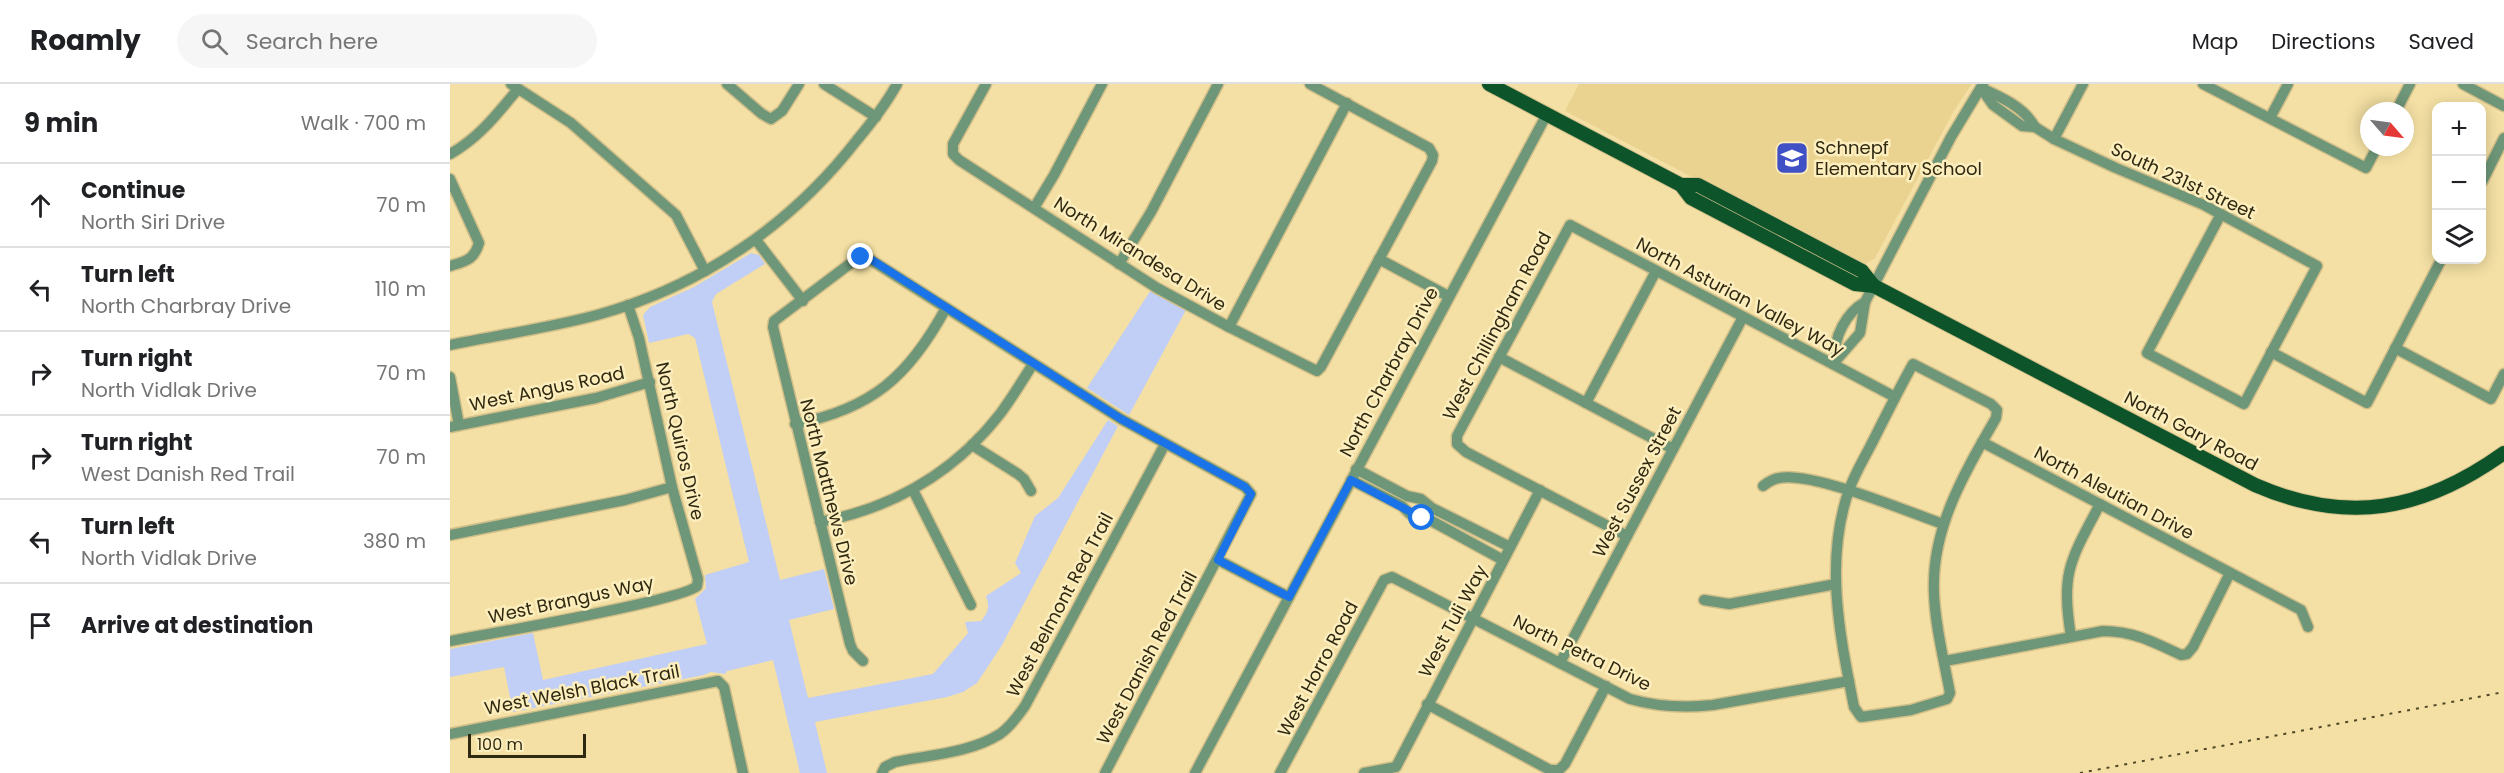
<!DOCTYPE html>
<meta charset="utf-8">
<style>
body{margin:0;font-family:Poppins,sans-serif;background:#f6f6f6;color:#202124}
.controls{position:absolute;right:18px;top:18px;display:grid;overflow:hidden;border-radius:12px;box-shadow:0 3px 15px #0003}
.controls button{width:54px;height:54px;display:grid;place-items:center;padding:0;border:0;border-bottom:2px solid #e0e0e0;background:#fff;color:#202124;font:30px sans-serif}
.compass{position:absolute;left:1910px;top:18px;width:54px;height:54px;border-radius:50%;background:#fff;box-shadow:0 3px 15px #0003;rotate:118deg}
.scale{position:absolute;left:18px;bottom:15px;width:118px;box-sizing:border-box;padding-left:6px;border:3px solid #302911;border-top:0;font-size:16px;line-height:21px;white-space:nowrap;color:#302911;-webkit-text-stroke:4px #fdeebe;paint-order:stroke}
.stop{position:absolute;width:18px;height:18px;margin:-14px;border:4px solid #1a73e8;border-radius:50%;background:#fff}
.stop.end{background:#1a73e8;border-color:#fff;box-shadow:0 2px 6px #0008}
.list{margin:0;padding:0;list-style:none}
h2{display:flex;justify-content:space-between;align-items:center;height:78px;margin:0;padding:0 24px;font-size:26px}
h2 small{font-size:20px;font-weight:400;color:#757577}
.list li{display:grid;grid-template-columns:39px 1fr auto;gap:18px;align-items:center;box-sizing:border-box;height:84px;padding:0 24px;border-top:2px solid #e0e0e0}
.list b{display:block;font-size:22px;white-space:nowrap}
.list p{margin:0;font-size:20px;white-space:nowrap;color:#757577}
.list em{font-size:20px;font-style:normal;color:#757577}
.icon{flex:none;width:33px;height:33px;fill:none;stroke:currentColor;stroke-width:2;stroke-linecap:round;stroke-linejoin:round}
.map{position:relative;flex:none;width:2054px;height:689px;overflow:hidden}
header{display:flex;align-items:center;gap:36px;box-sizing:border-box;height:84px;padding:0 30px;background:#fff;border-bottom:2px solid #e0e0e0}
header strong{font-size:28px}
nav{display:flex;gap:33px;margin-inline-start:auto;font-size:21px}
.search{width:420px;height:54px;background:#f6f6f6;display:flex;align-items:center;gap:15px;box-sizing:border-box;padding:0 21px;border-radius:33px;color:#757577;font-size:22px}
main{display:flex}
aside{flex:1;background:#fff}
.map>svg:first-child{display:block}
</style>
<header>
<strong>Roamly</strong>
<div class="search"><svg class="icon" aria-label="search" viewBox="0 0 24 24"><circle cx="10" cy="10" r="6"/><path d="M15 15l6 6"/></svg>Search here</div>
<nav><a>Map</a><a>Directions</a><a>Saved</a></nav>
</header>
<main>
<aside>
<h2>9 min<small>Walk · 700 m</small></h2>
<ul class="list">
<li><svg class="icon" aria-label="ahead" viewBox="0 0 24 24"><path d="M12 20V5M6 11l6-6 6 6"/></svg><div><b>Continue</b><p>North Siri Drive</p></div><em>70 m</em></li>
<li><svg class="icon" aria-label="left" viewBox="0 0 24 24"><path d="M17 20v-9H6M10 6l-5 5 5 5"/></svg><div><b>Turn left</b><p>North Charbray Drive</p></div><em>110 m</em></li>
<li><svg class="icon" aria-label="right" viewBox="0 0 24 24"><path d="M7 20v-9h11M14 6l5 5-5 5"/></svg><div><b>Turn right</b><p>North Vidlak Drive</p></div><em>70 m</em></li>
<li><svg class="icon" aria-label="right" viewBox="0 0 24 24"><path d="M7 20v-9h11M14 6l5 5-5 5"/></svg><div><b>Turn right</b><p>West Danish Red Trail</p></div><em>70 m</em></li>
<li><svg class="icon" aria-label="left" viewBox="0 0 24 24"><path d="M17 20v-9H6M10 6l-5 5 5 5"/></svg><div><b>Turn left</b><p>North Vidlak Drive</p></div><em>380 m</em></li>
<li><svg class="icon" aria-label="arrive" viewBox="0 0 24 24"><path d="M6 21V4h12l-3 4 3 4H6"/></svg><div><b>Arrive at destination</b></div></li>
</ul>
</aside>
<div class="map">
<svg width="2054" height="689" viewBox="0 0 2054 689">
<rect width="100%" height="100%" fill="#f4e0a4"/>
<polygon fill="#ead390" points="1129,0 1522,0 1505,25 1425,174 1414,181 1386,167 1359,150 1326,133 1298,122 1115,27"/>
<g fill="#c1cef6">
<path d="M301 169 309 171 315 180 266 210 262 218 330 496 374 485 384 525 339 536 358 614 483 590 518 549 515 538 531 537C538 529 540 523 536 512L571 489 565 479 585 432 608 414 658 336 668 342 552 561 527 599 513 608 497 613 365 638 377 689H350L323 576 277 587 275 590 261 588 254 591 63 628 54 583 0 593V565L83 549 93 596 257 560 245 515 256 504 255 491 299 478 245 254 238 250 199 259 193 231 200 223 244 203Z"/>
<polygon points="701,206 736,226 679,331 637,304"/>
</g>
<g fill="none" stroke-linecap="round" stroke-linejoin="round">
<g stroke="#d1bf8a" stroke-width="13">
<g id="minor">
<polyline points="61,0 121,39 226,131 255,187"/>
<polyline points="277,0 312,30 321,35 332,27 349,0"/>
<polyline points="374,0 426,33"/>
<polyline points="536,0 503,60 503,70 509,76 707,204 779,243 867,287 871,283 982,77 983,71 979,64 860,0"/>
<polyline points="1753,0 1916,84 1927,63"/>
<polyline points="2013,0 2054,22"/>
<polyline points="1531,4 1543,21 1572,42 1585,43 1604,55 1666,84 1754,121 1867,182 1794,320 1697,269 1771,130"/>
<path d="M1531 4C1551 13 1574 23 1585 43"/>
<polyline points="1946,27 1960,0"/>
<polyline points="1820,34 1838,0"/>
<polyline points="1604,55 1633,0"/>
<path d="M0 70C29 54 47 30 68 5"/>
<path d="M0 95 29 159C24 176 16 177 0 182"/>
<polyline points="2032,98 2054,54"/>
<polyline points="584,124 604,91 652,0"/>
<polyline points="306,156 353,217"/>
<polyline points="929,175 998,212"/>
<polyline points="669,180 701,128 768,0"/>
<polyline points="779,243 897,19"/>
<path d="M0 261C49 251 99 244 147 231 252 202 341 141 407 56 422 38 436 20 447 0"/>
<polyline points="1945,264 2041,315 2054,290"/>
<polyline points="1821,268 1917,319 1991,176"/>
<polyline points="1049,273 1223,365"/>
<path d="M1386 275C1382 254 1397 228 1415 218"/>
<polyline points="1383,280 1410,249 1415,218 1501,53 1533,0"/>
<path d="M1463 280 1541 320 1547 326 1546 334C1515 388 1481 444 1484 509 1485 542 1494 576 1500 609L1497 615 1461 626 1411 633 1404 623C1390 552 1374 477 1399 406 1405 389 1415 373 1423 357 1436 331 1449 305 1463 280Z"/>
<polyline points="0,293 9,341"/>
<polyline points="1136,319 1206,187"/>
<path d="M345 340C422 325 459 292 496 224"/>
<polyline points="0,343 146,314 200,298"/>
<polyline points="1532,358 1851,526 1858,543"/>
<polyline points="522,361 568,390 574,395 581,407"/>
<polyline points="906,385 957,412 971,415 982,424 1060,463"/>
<polyline points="901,396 952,422 960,430 978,435 1053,476"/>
<path d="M1313 402C1318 398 1322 395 1329 394 1362 387 1458 428 1493 440"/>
<polyline points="463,406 521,521"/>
<path d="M370 438C442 424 504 389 550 330 562 314 572 297 583 280"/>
<polyline points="0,451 175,416 222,403"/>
<polyline points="1177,452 1016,368 1007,360 1007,352 1120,141 1445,313"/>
<polyline points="768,476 839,513"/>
<polyline points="1254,516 1279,520 1386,500"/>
<path d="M1621 552C1610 489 1621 475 1650 420"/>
<path d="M0 557C34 551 234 516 247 502L248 495 222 403 189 254 178 221"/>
<polyline points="413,577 403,567 400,560 323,243 324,237 405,176 411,173 421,176 671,335 795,403 801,410 655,689"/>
<path d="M1495 577 1653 547C1683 547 1704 558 1731 571L1737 570 1743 563 1780 489"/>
<polyline points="1110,579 1293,233"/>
<polyline points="977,620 1100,686 1109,686 1115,680 1156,602"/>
<polyline points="0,650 268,597 274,603 293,689"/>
<path d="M432 689 435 683 445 678C479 671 520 669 550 650 560 643 568 632 575 622L715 360"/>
<polyline points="745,689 1097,30"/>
<path d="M830 689 934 496 942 493 1180 615C1208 623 1235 624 1263 621L1399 597"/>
<polyline points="914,689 946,683 1090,406"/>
</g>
</g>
<g stroke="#d1bf8a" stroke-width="16">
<g id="major">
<polyline points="1039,0 1231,101 1241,114 1405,200 1424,202"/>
<path d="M1231 101H1248L1412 187 1424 202 1805 401C1897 441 1973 427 2054 369"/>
</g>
</g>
<use href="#minor" stroke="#6e9678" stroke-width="10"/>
<use href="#major" stroke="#0d542a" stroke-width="14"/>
<polyline stroke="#504729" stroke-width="2" stroke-dasharray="3 6" stroke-linecap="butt" points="1630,689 2054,608"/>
</g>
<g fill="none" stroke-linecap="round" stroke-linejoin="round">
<polyline stroke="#1a73e8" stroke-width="8" points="411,173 422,176 671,335 795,403 801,410 768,476 839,513 901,396 972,434"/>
</g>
<defs>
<g id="school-square" transform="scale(1.725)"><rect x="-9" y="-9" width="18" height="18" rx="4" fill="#4051c5" stroke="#fdeebe"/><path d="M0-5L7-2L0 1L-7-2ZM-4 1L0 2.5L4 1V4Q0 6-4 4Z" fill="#fff"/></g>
</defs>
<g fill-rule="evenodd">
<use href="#school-square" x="1342" y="74"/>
</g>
<g text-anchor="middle" stroke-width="5" stroke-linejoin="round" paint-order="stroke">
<g font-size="18" fill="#302911" stroke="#fdeebe" text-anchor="start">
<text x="1365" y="70">Schnepf<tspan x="1365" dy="21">Elementary School</tspan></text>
</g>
<g font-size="18" fill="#302911" stroke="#fdeebe">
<text transform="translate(1733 97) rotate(25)" y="6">South 231st Street</text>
<text transform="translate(690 170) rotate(32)" y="6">North Mirandesa Drive</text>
<text transform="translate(1290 213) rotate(28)" y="6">North Asturian Valley Way</text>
<text transform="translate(1047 242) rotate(-62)" y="6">West Chillingham Road</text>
<text transform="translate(939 288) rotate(-62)" y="6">North Charbray Drive</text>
<text transform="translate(97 305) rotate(-12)" y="6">West Angus Road</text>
<text transform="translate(1741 347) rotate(28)" y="6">North Gary Road</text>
<text transform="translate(230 357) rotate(77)" y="6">North Quiros Drive</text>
<text transform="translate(1187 398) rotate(-62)" y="6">West Sussex Street</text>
<text transform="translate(379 408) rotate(76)" y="6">North Matthews Drive</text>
<text transform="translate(1664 409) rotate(28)" y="6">North Aleutian Drive</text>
<text transform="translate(121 516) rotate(-12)" y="6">West Brangus Way</text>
<text transform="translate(610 521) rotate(-62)" y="6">West Belmont Red Trail</text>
<text transform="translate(1003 537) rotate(-62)" y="6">West Tuli Way</text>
<text transform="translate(1132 569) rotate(26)" y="6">North Petra Drive</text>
<text transform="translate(697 574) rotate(-62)" y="6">West Danish Red Trail</text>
<text transform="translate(868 585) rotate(-62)" y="6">West Horro Road</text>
<text transform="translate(132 606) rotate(-11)" y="6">West Welsh Black Trail</text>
</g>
</g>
</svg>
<div class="controls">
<button>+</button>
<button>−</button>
<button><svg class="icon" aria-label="layers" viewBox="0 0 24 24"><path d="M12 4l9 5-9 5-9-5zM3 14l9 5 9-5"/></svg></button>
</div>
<svg class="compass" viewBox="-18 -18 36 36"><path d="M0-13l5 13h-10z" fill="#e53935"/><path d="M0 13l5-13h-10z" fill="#757577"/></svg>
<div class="scale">100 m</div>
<div class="stop" style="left:972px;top:434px"></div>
<div class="stop end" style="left:411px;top:173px"></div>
</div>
</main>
